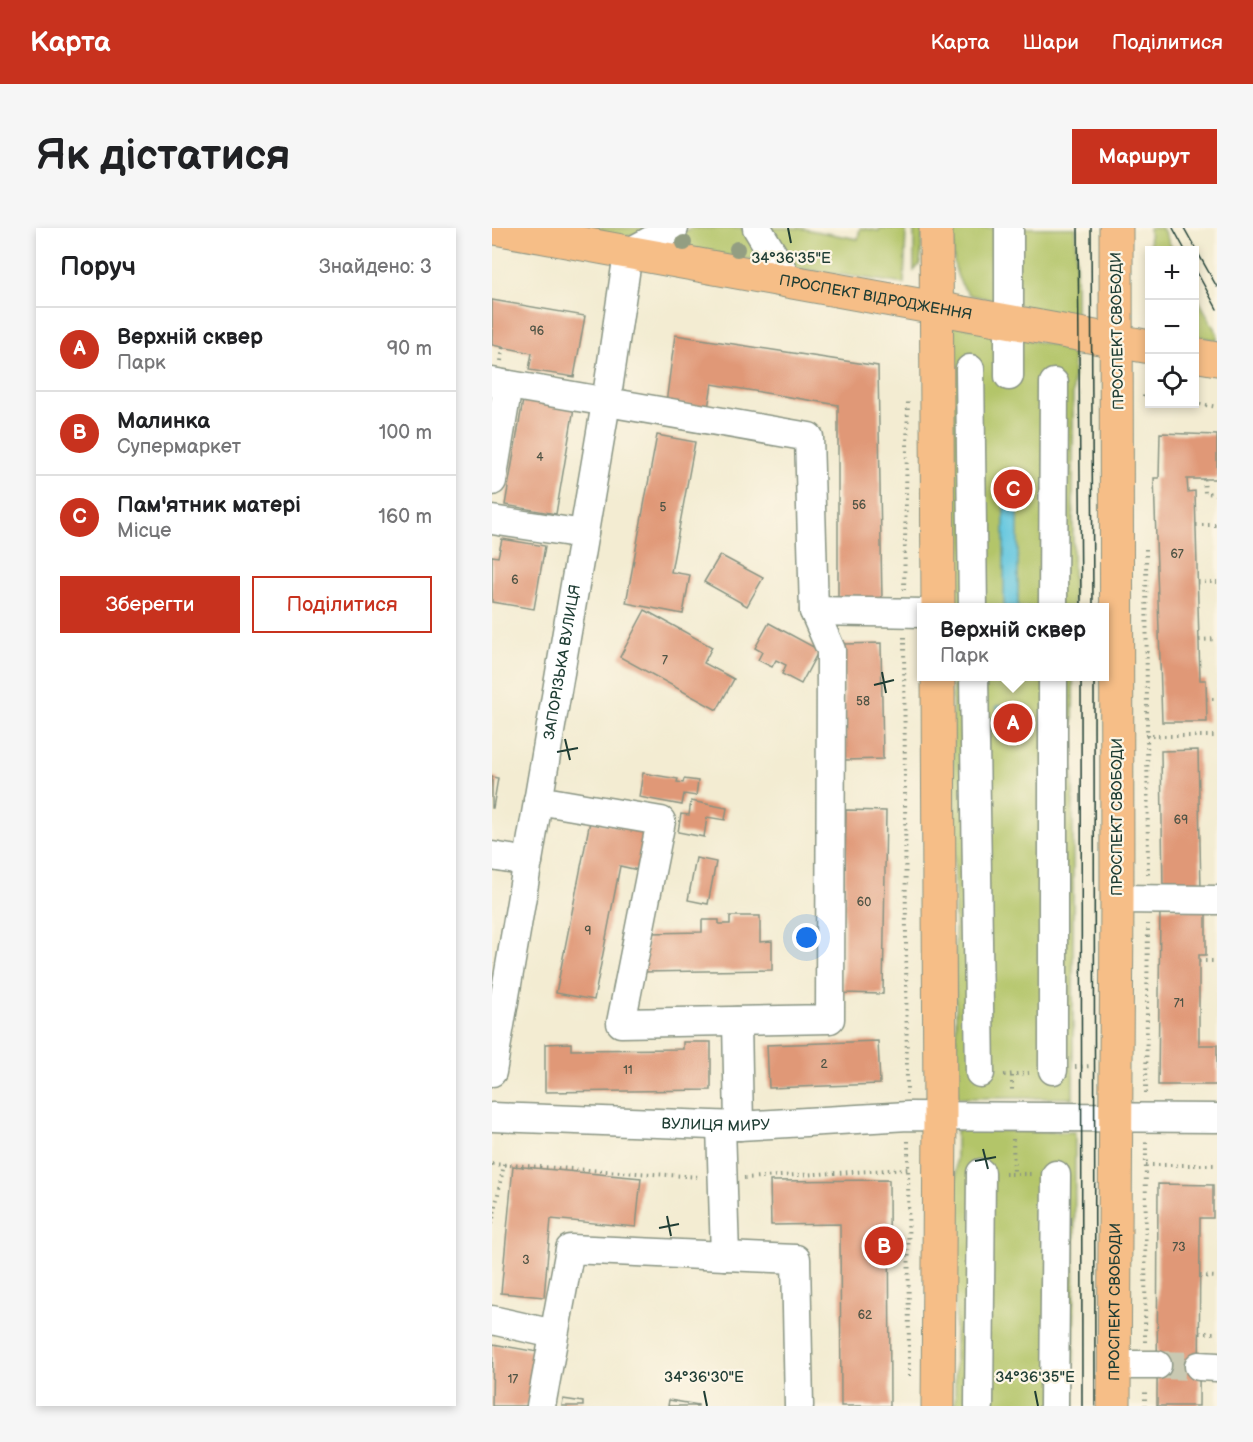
<!DOCTYPE html>
<html lang="uk">
<meta charset="utf-8">
<style>
body{margin:0;font-family:"Balsamiq Sans",sans-serif;background:#f6f6f6;color:#202124}
.controls{position:absolute;right:18px;top:18px;display:grid;overflow:hidden;border-radius:0px;box-shadow:0 3px 9px #0003}
.controls button{width:54px;height:54px;display:grid;place-items:center;padding:0;border:0;border-bottom:2px solid #e0e0e0;background:#fff;color:#202124;font:30px sans-serif}
.you{position:absolute;left:315px;top:710px;width:21px;height:21px;margin:-15px;border:4px solid #fff;border-radius:50%;background:#1a73e8;box-shadow:0 0 0 9px #1a73e833}
.badge{display:grid;place-items:center;width:39px;height:39px;border-radius:50%;background:#c8321e;color:#fff;font-size:20px;font-weight:700}
.pin{position:absolute;translate:-50% -50%;border:3px solid #fff;box-shadow:0 2px 6px #0006}
.popup{position:absolute;left:425px;top:375px;width:192px;height:78px;box-sizing:border-box;display:grid;place-content:center;border-radius:0px;background:#fff;filter:drop-shadow(0 2px 4px #0005);font-size:20px;white-space:nowrap;color:#757577}
.popup b{font-size:22px;color:#202124}
.popup::after{content:'';position:absolute;left:50%;top:100%;margin-left:-12px;border:12px solid transparent;border-top-color:#fff}
.list{margin:0;padding:0;list-style:none}
h2{display:flex;justify-content:space-between;align-items:center;height:78px;margin:0;padding:0 24px;font-size:26px}
h2 small{font-size:20px;font-weight:400;color:#757577}
.list li{display:grid;grid-template-columns:39px 1fr auto;gap:18px;align-items:center;box-sizing:border-box;height:84px;padding:0 24px;border-top:2px solid #e0e0e0}
.list b{display:block;font-size:22px;white-space:nowrap}
.list p{margin:0;font-size:20px;white-space:nowrap;color:#757577}
.list em{font-size:20px;font-style:normal;color:#757577}
.actions{display:flex;gap:12px;padding:18px 24px}
.actions a{flex:1;padding:14px 0;border:2px solid #c8321e;border-radius:0px;text-align:center;font-size:21px;color:#c8321e}
.actions .main{background:#c8321e;color:#fff}
.icon{flex:none;width:33px;height:33px;fill:none;stroke:currentColor;stroke-width:2;stroke-linecap:round;stroke-linejoin:round}
.map{position:relative;flex:none;width:725px;height:1178px;overflow:hidden;border-radius:0px}
header{display:flex;align-items:center;gap:36px;box-sizing:border-box;height:84px;padding:0 30px;background:#c8321e;color:#fff}
header strong{font-size:28px}
nav{display:flex;gap:33px;margin-inline-start:auto;font-size:21px}
.intro{display:flex;align-items:center;justify-content:space-between;box-sizing:border-box;height:144px;padding:0 36px}
h1{margin:0;font-size:42px}
.button{padding:15px 27px;border-radius:0px;background:#c8321e;color:#fff;font-size:21px;font-weight:700}
main{display:flex;gap:36px;padding:0 36px}
aside{flex:1;background:#fff;border-radius:0px;box-shadow:0 3px 9px #0003}
.map>svg:first-child{display:block}
</style>
<header>
<strong>Карта</strong>
<nav><a>Карта</a><a>Шари</a><a>Поділитися</a></nav>
</header>
<div class="intro"><h1>Як дістатися</h1><a class="button">Маршрут</a></div>
<main>
<aside>
<h2>Поруч<small>Знайдено: 3</small></h2>
<ul class="list">
<li><span class="badge">A</span><div><b>Верхній сквер</b><p>Парк</p></div><em>90 m</em></li>
<li><span class="badge">B</span><div><b>Малинка</b><p>Супермаркет</p></div><em>100 m</em></li>
<li><span class="badge">C</span><div><b>Пам'ятник матері</b><p>Місце</p></div><em>160 m</em></li>
</ul>
<div class="actions"><a class="main">Зберегти</a><a>Поділитися</a></div>
</aside>
<div class="map">
<svg width="725" height="1178" viewBox="0 0 725 1178">
<rect width="100%" height="100%" fill="#fcf5e5"/>
<filter id="ink" filterUnits="userSpaceOnUse"><feTurbulence type="fractalNoise" baseFrequency=".0167" numOctaves="2"/><feDisplacementMap in="SourceGraphic" scale="12" xChannelSelector="R" yChannelSelector="G"/><feConvolveMatrix kernelMatrix="1 2 1 2 8 2 1 2 1" color-interpolation-filters="sRGB"/></filter>
<filter id="wash" filterUnits="userSpaceOnUse"><feTurbulence type="fractalNoise" baseFrequency=".008" numOctaves="4" result="noise"/><feDisplacementMap in="SourceGraphic" scale="24" xChannelSelector="R" yChannelSelector="G"/><feGaussianBlur stdDeviation="1.35" result="paint"/><feColorMatrix in="noise" values="0 0 0 0 0 0 0 0 0 0 0 0 0 0 0 0 0 1.4 0 .05"/><feComposite in="paint" operator="in"/></filter>
<g filter="url(#wash)">
<rect width="100%" height="100%" fill="#f3ecd2"/>
<g fill="#b3c569" stroke="#69814e" stroke-width="1.5">
<polygon points="63,0 162,0 127,11"/>
<polygon points="199,0 250,0 263,17 260,32 171,16"/>
<polygon points="277,0 307,0 366,11 368,0 387,3 388,0 414,0 412,56 304,40"/>
<polygon points="422,0 431,0 428,36 422,43"/>
<path d="M461 0H584V90L478 67C459 48 461 26 461 0Z"/>
<polygon points="657,0 670,0 681,22 658,22"/>
<polygon points="702,63 725,106 725,112 703,108"/>
<polygon points="456,95 581,121 581,379 459,379"/>
<polygon points="460,449 581,449 581,870 465,870"/>
<polygon points="464,902 583,904 582,1178 463,1178"/>
</g>
<g fill="#62c6df" stroke="#40828a" stroke-width="1.5">
<rect x="512" y="274" width="14" height="105"/>
<polygon points="505,478 534,478 533,511 505,511"/>
</g>
<g id="blocks">
<g fill="#e09877">
<polygon points="0,72 93,88 82,149 37,142 40,125 0,117"/>
<polygon points="183,107 386,138 390,374 346,374 346,177 220,156 216,180 174,175"/>
<polygon points="31,172 82,180 64,286 13,277"/>
<polygon points="668,205 725,207 725,251 695,251 696,264 703,263 708,452 714,452 715,494 670,494 662,250 667,250"/>
<polygon points="165,207 203,214 179,344 198,347 191,386 134,375"/>
<polygon points="10,311 53,318 42,381 0,374 0,328 6,329"/>
<polygon points="228,327 271,350 255,378 212,354"/>
<polygon points="153,382 220,419 212,435 242,451 225,482 128,429"/>
<polygon points="277,395 327,422 309,456 290,446 294,437 284,432 280,439 266,432 270,424 263,420"/>
<polygon points="389,415 391,531 353,532 351,416"/>
<polygon points="706,522 709,662 671,663 669,523"/>
<polygon points="151,545 186,551 185,554 191,555 192,551 206,553 204,568 192,566 190,577 147,569"/>
<polygon points="0,549 6,550 1,580 0,580"/>
<polygon points="199,573 235,580 233,592 215,589 212,609 186,604 189,586 197,587"/>
<polygon points="354,582 394,583 391,766 351,765"/>
<polygon points="98,593 154,603 146,642 128,638 102,772 64,765"/>
<polygon points="204,630 224,634 216,676 196,672"/>
<polygon points="668,680 714,681 714,727 707,727 707,817 725,817 725,857 666,857"/>
<polygon points="238,688 268,688 268,714 280,713 280,742 149,744 157,705 210,704 210,692 227,692 227,696 238,696"/>
<polygon points="386,813 388,856 277,860 275,817"/>
<polygon points="191,814 219,814 219,862 53,864 53,816 79,815 79,822 191,821"/>
<polygon points="21,938 149,950 144,999 59,991 52,1069 9,1065"/>
<polygon points="397,952 398,1178 349,1178 348,996 279,997 278,953"/>
<polygon points="666,956 721,957 721,990 708,990 707,1178 665,1178"/>
<polygon points="1,1116 46,1124 36,1178 0,1178"/>
<polygon points="71,1171 91,1174 91,1178 70,1178"/>
<polygon points="177,1172 206,1177 206,1178 176,1178"/>
</g>
</g>
</g>
<g filter="url(#ink)">
<use href="#blocks" fill-opacity="0" stroke="#899483" stroke-width="1.5"/>
<g fill="none" stroke-linecap="round" stroke-linejoin="round">
<polyline stroke="#c9c9b2" stroke-width="28" stroke-dasharray="28 14" stroke-linecap="butt" points="665,1137 707,1138"/>
<g stroke="#899483" stroke-width="31">
<g id="minor">
<polyline points="265,0 297,53"/>
<polyline points="478,141 481,380"/>
<polyline points="517,148 517,0"/>
<polyline points="0,154 317,209 322,383 339,422 338,791 129,795 169,593 46,572"/>
<polyline points="0,253 16,157"/>
<polyline points="0,292 92,306"/>
<polyline points="561,380 562,155"/>
<polyline points="322,383 430,385"/>
<polyline points="482,448 488,845"/>
<polyline points="0,628 36,634"/>
<polyline points="625,671 725,672"/>
<polyline points="245,793 247,898"/>
<polyline points="561,842 561,448"/>
<path id="s1" d="M0 844 114 175 136 25 182 0"/>
<path id="s2" d="M0 889 247 898 416 888 725 890"/>
<polyline points="233,1028 304,1031 307,1178"/>
<polyline points="0,1092 62,1106"/>
<polyline points="622,1137 665,1137"/>
<polyline points="707,1138 725,1139"/>
<polyline points="49,1178 78,1021 233,1028 229,898"/>
<polyline points="487,1178 489,945"/>
<polyline points="562,1178 564,947"/>
</g>
</g>
<g stroke="#899483" stroke-width="35">
<g id="major">
<path id="s3" d="M3 0 658 119"/>
<polyline points="444,0 446,380"/>
<polyline points="702,127 725,131"/>
<polyline points="446,1178 448,888 446,448"/>
<path id="s4" d="M622 1178 625 671 624 0"/>
</g>
</g>
<g stroke="#899483" stroke-width="4" stroke-dasharray="1.5 4.5" stroke-linecap="butt">
<polyline points="9,133 11,119"/>
<polyline points="652,169 652,167 658,168"/>
<polyline points="702,175 725,179"/>
<polyline points="712,251 713,265 725,266"/>
<polyline points="704,297 725,297"/>
<polyline points="654,321 656,649"/>
<polyline points="706,354 725,354"/>
<polyline points="412,362 416,172"/>
<polyline points="412,409 415,866"/>
<polyline points="707,412 725,411"/>
<polyline points="714,471 725,471"/>
<polyline points="654,508 725,508"/>
<polyline points="707,733 725,733"/>
<polyline points="583,839 600,838"/>
<polyline points="512,847 537,845"/>
<polyline points="520,848 520,864"/>
<polyline points="654,865 656,696"/>
<polyline points="521,911 522,946"/>
<polyline points="416,913 417,1148"/>
<polyline points="0,936 209,949"/>
<polyline points="654,937 725,937"/>
<polyline points="513,946 541,946"/>
<polyline points="252,950 416,941"/>
<polyline points="0,996 12,936"/>
<polyline points="708,1048 725,1049"/>
<polyline points="708,1105 725,1105"/>
<polyline points="653,1114 654,912"/>
<polyline points="653,1178 653,1161"/>
</g>
<use href="#minor" stroke="#fff" stroke-width="28"/>
<use href="#major" stroke="#f6be87" stroke-width="33"/>
<g stroke="#1f3d34" stroke-width="1.5">
<polyline points="586,0 589,380"/>
<polyline points="599,0 601,380"/>
<polyline points="681,0 693,22"/>
<polyline points="692,0 725,59"/>
<polyline points="702,39 725,81"/>
<polyline points="589,448 590,1178"/>
<polyline points="602,448 603,1178"/>
</g>
</g>
<g fill="#939e82">
<circle cx="192" cy="15" r="8"/>
<circle cx="245" cy="21" r="8"/>
</g>
</g>
<path fill="none" stroke="#1f3d34" stroke-width="2" d="M296 0 299 15M390 444 394 465M382 457 402 452M73 511 78 532M65 524 86 520M491 921 496 941M483 933 504 929M175 988 179 1008M167 1000 187 996M212 1163 215 1178M543 1163 546 1178"/>
<g text-anchor="middle" stroke-width="4.5" stroke-linejoin="round" paint-order="stroke">
<g font-size="12" fill="#4f5445">
<text x="45" y="107">96</text>
<text x="48" y="233">4</text>
<text x="367" y="281">56</text>
<text x="171" y="283">5</text>
<text x="685" y="330">67</text>
<text x="23" y="356">6</text>
<text x="173" y="436">7</text>
<text x="371" y="477">58</text>
<text x="689" y="596">69</text>
<text x="372" y="678">60</text>
<text x="96" y="707">9</text>
<text x="687" y="779">71</text>
<text x="332" y="840">2</text>
<text x="136" y="846">11</text>
<text x="687" y="1023">73</text>
<text x="34" y="1036">3</text>
<text x="373" y="1091">62</text>
<text x="21" y="1155">17</text>
</g>
<g font-size="15" fill="#1f3d34" stroke="#fcf5e5">
<text dy="5" stroke="none"><textPath href="#s3" startOffset="387">ПРОСПЕКТ ВІДРОДЖЕННЯ</textPath></text>
<text transform="translate(625 103) rotate(-91)" y="5">ПРОСПЕКТ СВОБОДИ</text>
<text dy="5" stroke="none"><textPath href="#s1" startOffset="416">ЗАПОРІЗЬКА ВУЛИЦЯ</textPath></text>
<text transform="translate(625 589) rotate(-90)" y="5">ПРОСПЕКТ СВОБОДИ</text>
<text dy="5" stroke="none"><textPath href="#s2" startOffset="224">ВУЛИЦЯ МИРУ</textPath></text>
<text dy="5" stroke="none"><textPath href="#s4" startOffset="104">ПРОСПЕКТ СВОБОДИ</textPath></text>
</g>
</g>
<g font-size="15" text-anchor="middle" fill="#1f3d34" stroke="#fcf5e5" stroke-width="4.5" stroke-linejoin="round" paint-order="stroke">
<text x="299" y="35">34°36'35"E</text>
<text x="212" y="1154">34°36'30"E</text>
<text x="543" y="1154">34°36'35"E</text>
</g>
</svg>
<div class="controls">
<button>+</button>
<button>−</button>
<button><svg class="icon" aria-label="locate" viewBox="0 0 24 24"><circle cx="12" cy="12" r="6"/><path d="M12 2v4M12 18v4M2 12h4M18 12h4"/></svg></button>
</div>
<div class="you"></div>
<div class="pin badge" style="left:521px;top:495px">A</div>
<div class="popup"><b>Верхній сквер</b>Парк</div>
<div class="pin badge" style="left:392px;top:1018px">B</div>
<div class="pin badge" style="left:521px;top:261px">C</div>
</div>
</main>
